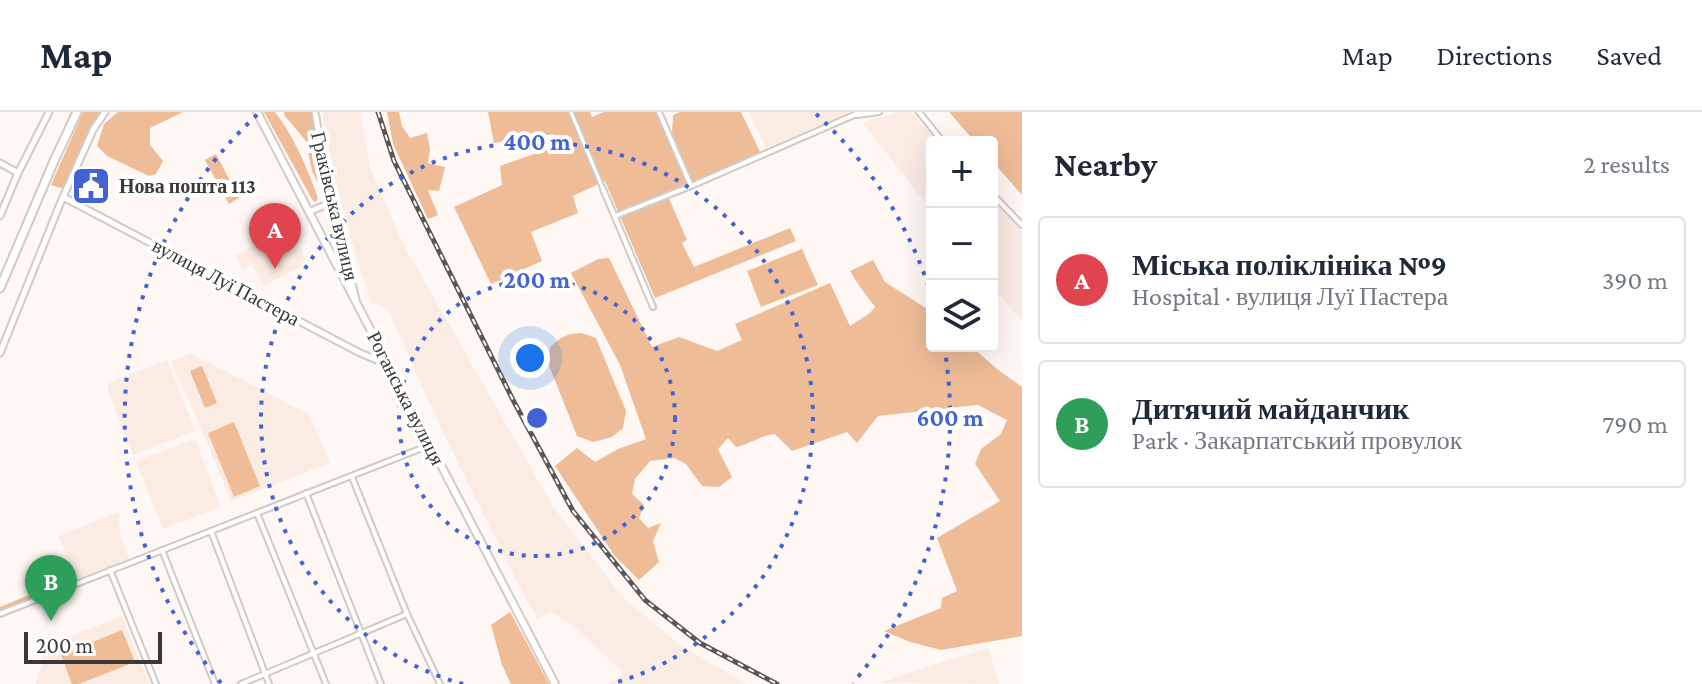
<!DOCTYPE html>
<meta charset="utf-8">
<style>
body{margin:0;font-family:"Crimson Pro",serif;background:#f6f6f7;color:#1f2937}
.controls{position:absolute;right:24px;top:24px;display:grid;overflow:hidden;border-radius:8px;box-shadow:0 8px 32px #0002}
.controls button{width:72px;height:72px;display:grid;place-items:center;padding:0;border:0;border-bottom:2px solid #e0e1e3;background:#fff;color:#1f2937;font:40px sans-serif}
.scale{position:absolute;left:24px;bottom:20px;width:138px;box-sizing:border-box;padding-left:8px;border:4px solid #3b3937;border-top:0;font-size:22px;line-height:28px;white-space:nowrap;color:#3b3937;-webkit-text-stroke:6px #fff;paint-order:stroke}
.you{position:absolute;left:530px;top:246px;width:28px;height:28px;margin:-20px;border:6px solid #fff;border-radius:50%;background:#1a73e8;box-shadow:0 0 0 12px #1a73e833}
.badge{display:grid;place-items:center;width:52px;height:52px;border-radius:50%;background:#b45309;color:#fff;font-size:26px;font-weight:700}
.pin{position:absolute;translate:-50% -66px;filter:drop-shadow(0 2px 4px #0008)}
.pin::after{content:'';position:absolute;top:42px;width:28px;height:24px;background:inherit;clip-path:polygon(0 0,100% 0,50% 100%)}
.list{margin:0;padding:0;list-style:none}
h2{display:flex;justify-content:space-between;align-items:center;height:104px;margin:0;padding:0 32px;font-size:34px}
h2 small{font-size:26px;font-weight:400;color:#747a83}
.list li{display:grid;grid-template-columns:52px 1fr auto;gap:24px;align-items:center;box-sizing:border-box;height:128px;margin:0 16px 16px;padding:0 16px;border:2px solid #e0e1e3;border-radius:8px}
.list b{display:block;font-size:30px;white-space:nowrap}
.list p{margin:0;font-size:26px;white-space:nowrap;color:#747a83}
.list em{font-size:26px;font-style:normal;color:#747a83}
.icon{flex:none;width:44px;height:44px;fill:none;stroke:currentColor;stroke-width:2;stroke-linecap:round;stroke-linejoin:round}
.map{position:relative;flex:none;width:1022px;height:572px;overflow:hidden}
header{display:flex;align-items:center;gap:48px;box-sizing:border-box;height:112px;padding:0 40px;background:#fff;border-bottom:2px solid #e0e1e3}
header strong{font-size:38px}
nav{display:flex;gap:44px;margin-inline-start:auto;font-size:28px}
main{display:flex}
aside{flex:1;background:#fff}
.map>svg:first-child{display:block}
</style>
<header>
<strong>Map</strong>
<nav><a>Map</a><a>Directions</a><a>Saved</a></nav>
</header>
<main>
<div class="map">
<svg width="1022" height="572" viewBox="0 0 1022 572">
<rect width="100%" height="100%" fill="#fef7f3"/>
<g fill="#faece3">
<polygon points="322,0 360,0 370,55 402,130 552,393 622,484 680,533 747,572 608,572 624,561 566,508 550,500 537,507 506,448 439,312 388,197 371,190 356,144 336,70"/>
<polygon points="749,0 854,0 766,36"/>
<polygon points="898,0 911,0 939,30 932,30 932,99 863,11"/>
<polygon points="992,87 1022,119 1022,208 992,176"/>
<polygon points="267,125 278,130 287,126 294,139 301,136 306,147 300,155 266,173 263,172 252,152 242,157 235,144"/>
<polygon points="191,242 309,302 330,351 231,389 202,318 171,249"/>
<polygon points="167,248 195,319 133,343 108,278 109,271"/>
<polygon points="195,327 221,395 163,417 136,349"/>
<polygon points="119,400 120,424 130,448 77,470 59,424"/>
<polygon points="122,504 149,572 36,572 47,533"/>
<polygon points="988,536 999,572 879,571 905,562"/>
</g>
<g fill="#eebc97">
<polygon points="83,0 102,0 64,77 51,73"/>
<polygon points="118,0 183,0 150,16 150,33 163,49 156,62 149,64 107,44 97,34 104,12"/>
<path d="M264 0H275C294 24 308 58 318 86L316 90 313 89Z"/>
<polygon points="284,0 312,0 324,69 318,71 312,59 306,29 285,4"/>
<polygon points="387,0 399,0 402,14 410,26 427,21 430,37 428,51 445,55 439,79 428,78 438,103 428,107 393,32"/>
<polygon points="488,0 590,0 592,5 604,0 658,0 688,73 667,82 687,128 682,131 694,155 790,116 796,129 655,186 605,69 573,84 578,101 531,120 542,149 491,172 454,95 502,73 500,54 556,34 554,22 494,31"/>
<polygon points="680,0 741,0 760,40 692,72 672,21 673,3"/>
<polygon points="949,0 1022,0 1022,83 992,49 992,30 975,30"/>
<polygon points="216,42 239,86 229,92 205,48"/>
<polygon points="802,137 818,173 761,195 747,159"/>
<path d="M609 146 652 235 679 225 717 239 742 228 735 212 830 171 850 214 870 201 875 195 860 175 850 159 873 148 885 170 932 200V234H971L997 257 1022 275V524L941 538 910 530 884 519 941 496 942 486 957 479 937 426 1000 389 975 352 981 337 1001 322 1007 308 978 293 878 304 857 331 847 320 792 339 775 322C759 324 751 332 736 335L728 326 718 337 732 365 719 375 702 374 686 352 674 346 650 349 635 367 632 382 644 393 639 406 648 416 661 411 653 429 659 450 639 468 614 443 555 354 577 336 595 350 618 337 646 327 620 253 571 161 598 147Z"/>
<polygon points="581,221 596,226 626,299 623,316 612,325 593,330 577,324 548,251 550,235 561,226 570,222"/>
<polygon points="202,254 217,291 205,296 190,259"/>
<polygon points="234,310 260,374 234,385 208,321"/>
<polygon points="70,466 73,473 0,502 0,495 46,476 43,476 42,474 48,471 50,474 53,473 51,470 57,468 58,471"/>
<polygon points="510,500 549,572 511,572 502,553 491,513"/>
<polygon points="122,518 135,550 79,572 72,572 61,543"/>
</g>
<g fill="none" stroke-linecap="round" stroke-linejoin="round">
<g stroke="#d1cbc6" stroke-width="7">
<polyline id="pedestrian" points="571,0 603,77"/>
</g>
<g stroke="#d1cbc6" stroke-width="8">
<g id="minor">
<polyline points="659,0 691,74"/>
<polyline points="919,0 943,30"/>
<polyline points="858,3 879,0"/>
<polyline points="603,77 653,195"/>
<polyline points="992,82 1022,113"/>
<polyline points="615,104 691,74 861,0"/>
<polyline points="352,365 407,502 440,572"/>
<polyline points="306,381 381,572"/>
<polyline points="257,401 326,572"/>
<polyline points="211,419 269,572"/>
<polyline points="162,438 215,572"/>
<polyline points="110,458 156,572"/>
<polyline points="0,502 430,333"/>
<polyline points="241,572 407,502"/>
</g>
</g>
<g stroke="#d1cbc6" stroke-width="9">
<g id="tertiary">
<polyline points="315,0 330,85 356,187"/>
<polyline points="0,51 18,61"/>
<polyline points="63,85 360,241 389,253"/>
<polyline points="309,100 332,90"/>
<polyline points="0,104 18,61 49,0"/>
<polyline points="0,241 60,92 93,18 105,0"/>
</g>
</g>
<g stroke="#d1cbc6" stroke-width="10">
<polyline id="secondary" points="257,0 555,572"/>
</g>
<g stroke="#d1cbc6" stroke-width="11">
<polyline id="trunk" points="0,176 54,49 77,0"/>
</g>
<use href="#pedestrian" stroke="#fff" stroke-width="3"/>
<use href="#minor" stroke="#fff" stroke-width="4"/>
<use href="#tertiary" stroke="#fff" stroke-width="5"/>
<use href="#secondary" stroke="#fff" stroke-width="6"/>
<use href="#trunk" stroke="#fff" stroke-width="7"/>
<g stroke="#5a5755" stroke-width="5">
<polyline id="rail" points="378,0 394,49 513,288 573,399 645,488 700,531 777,572"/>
</g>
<use href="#rail" stroke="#fff" stroke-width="2" stroke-dasharray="6" stroke-linecap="butt"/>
</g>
<g fill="none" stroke="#4262d5" stroke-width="4" stroke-dasharray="4 8">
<circle cx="537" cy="306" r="138"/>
<path d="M463 572A276 276 0 1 1 611 572"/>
<path d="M221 571A413 413 0 0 1 258 2M816 2A413 413 0 0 1 932 185M944 234A413 413 0 0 1 853 571"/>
</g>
<defs>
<g id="civic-square" transform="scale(2)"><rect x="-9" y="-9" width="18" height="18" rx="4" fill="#4262d5" stroke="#fff"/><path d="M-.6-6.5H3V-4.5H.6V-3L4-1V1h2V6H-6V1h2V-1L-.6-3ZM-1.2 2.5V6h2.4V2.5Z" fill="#fff"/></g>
</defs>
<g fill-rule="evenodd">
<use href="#civic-square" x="91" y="74"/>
</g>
<g text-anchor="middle" stroke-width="8" stroke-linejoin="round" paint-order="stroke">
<g font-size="20" font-weight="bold" fill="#3b3937" stroke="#fff" text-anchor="start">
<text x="119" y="81">Нова пошта 113</text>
</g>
<g font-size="20" fill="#3b3937" stroke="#fff">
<text transform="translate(335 94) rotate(77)" y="7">Граківська вулиця</text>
<text transform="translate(226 170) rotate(28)" y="7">вулиця Луї Пастера</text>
<text transform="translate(406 286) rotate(63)" y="7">Роганська вулиця</text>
</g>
</g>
<circle cx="537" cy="306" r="12" fill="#4262d5" stroke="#fff" stroke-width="4"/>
<g font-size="24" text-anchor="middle" font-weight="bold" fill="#4262d5" stroke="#fff" stroke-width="8" stroke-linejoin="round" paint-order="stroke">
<text x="537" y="38">400 m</text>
<text x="537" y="176">200 m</text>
<text x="950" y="314">600 m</text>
</g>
</svg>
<div class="controls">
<button>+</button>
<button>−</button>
<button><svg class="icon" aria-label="layers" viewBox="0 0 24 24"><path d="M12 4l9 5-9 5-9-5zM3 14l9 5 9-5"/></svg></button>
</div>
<div class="scale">200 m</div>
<div class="you"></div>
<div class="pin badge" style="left:275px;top:157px;background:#e0444e">A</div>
<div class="pin badge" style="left:51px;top:509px;background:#2e9e5b">B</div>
</div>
<aside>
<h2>Nearby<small>2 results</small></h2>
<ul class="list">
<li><span class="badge" style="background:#e0444e">A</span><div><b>Міська поліклініка №9</b><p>Hospital · вулиця Луї Пастера</p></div><em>390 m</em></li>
<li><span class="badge" style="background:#2e9e5b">B</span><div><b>Дитячий майданчик</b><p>Park · Закарпатський провулок</p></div><em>790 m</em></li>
</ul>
</aside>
</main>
